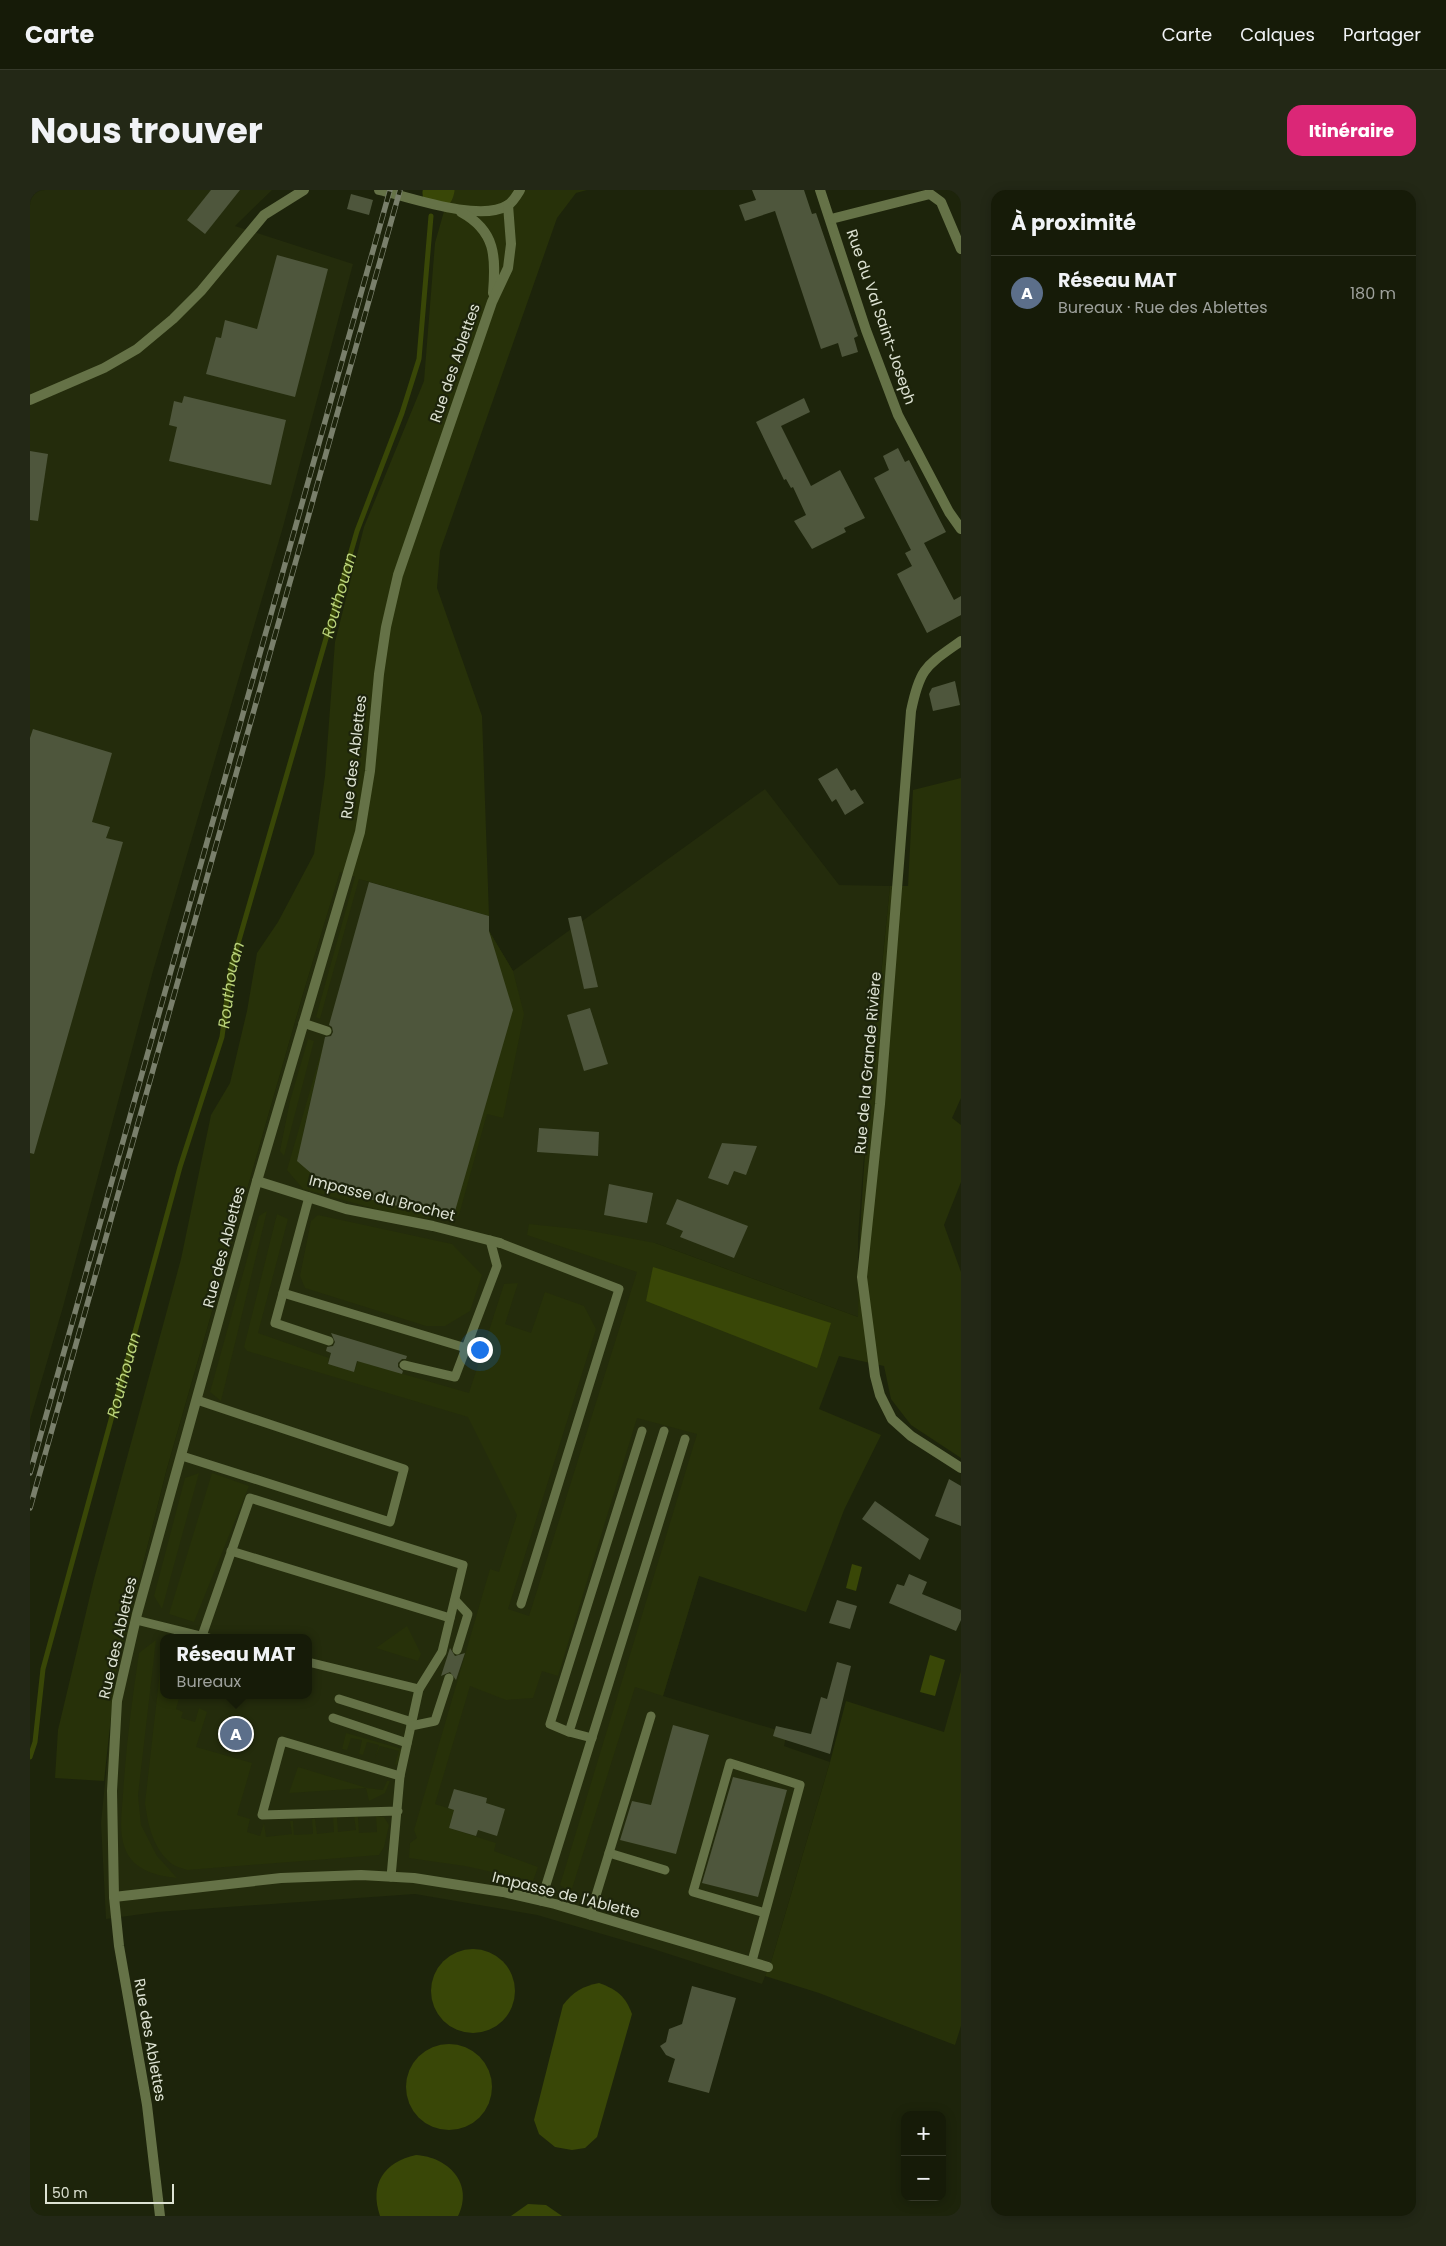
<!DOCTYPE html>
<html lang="fr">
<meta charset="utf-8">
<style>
body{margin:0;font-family:Poppins,sans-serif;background:#232816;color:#f1f3f6}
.controls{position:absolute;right:15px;bottom:15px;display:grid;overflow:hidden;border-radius:10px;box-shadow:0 2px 12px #0003}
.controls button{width:45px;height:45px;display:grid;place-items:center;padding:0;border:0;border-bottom:1px solid #353929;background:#161b08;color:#f1f3f6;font:25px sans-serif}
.scale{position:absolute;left:15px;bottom:12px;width:129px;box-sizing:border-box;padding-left:5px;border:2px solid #dde2d3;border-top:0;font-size:14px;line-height:18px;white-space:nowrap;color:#dde2d3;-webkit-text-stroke:4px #1d240b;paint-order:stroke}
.you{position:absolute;left:449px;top:1159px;width:18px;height:18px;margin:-12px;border:4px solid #fff;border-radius:50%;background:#1a73e8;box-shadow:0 0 0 8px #1a73e833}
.badge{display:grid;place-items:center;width:32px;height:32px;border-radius:50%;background:#db2777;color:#fff;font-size:16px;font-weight:700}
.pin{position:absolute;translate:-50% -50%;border:2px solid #fff;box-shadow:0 1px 5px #0006}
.popup{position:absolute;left:130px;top:1444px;width:152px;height:65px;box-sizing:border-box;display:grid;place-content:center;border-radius:10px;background:#161b08;filter:drop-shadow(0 1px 4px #0005);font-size:16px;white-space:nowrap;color:#9ea19c}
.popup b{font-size:19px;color:#f1f3f6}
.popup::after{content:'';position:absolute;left:50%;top:100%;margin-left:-10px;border:10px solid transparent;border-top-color:#161b08}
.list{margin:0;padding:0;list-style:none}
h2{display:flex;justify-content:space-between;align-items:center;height:65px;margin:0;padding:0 20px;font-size:21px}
h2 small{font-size:16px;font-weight:400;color:#9ea19c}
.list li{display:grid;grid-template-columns:32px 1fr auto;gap:15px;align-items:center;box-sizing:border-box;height:75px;padding:0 20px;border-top:1px solid #353929}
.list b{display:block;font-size:19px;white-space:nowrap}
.list p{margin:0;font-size:16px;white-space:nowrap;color:#9ea19c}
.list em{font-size:16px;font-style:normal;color:#9ea19c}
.map{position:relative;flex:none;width:931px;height:2026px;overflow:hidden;border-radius:15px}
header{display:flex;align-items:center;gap:30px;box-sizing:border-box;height:70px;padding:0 25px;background:#161b08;border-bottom:1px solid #353929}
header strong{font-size:24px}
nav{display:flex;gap:28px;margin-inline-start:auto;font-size:18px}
.intro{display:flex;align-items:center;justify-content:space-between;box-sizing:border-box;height:120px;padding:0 30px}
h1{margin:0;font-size:35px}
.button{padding:12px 22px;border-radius:15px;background:#db2777;color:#fff;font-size:18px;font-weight:700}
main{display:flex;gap:30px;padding:0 30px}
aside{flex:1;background:#161b08;border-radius:15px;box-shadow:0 2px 12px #0003}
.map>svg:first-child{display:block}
</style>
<header>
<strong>Carte</strong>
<nav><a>Carte</a><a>Calques</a><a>Partager</a></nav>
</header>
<div class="intro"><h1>Nous trouver</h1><a class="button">Itinéraire</a></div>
<main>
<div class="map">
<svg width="931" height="2026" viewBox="0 0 931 2026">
<rect width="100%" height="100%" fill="#1d240b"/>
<g fill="#242c0c" fill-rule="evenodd">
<polygon points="0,0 242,0 205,36 323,74 253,337 123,781 33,1117 0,1230"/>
<path d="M735 599 809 695 860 696 837 924 828 1047V1127L625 1053 603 1134 718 1190 694 1303 633 1506 757 1543 754 1556 800 1572 742 1769 732 1794 620 1758 507 1725 385 1704 127 1722 76 1729 71 1633 86 1482 136 1282 273 804 310 681 339 692 459 726V741L483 781ZM134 1448H278V1505H134Z"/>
</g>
<g fill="#273109">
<polygon points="420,0 557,0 546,3 527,28 410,361 407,398 452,526 459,726 329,689 290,829 286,827 325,687 310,682 273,804 136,1282 86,1482 74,1591 25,1588 28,1540 64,1389 151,1069 181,925 200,893 217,821 227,763 248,732 284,664 295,586 305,452 334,337 394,191 405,53"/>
<path d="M931 588V908L922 928 931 935V992L914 1035 931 1082V1268L881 1235 861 1209 854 1176 809 1166 789 1219 851 1245 814 1320 776 1422 669 1386 633 1506 605 1497 541 1702 530 1695 667 1244 607 1228 528 1486 512 1481 503 1508 476 1510 440 1496 405 1614 424 1620 419 1638 466 1653 464 1661 508 1677 503 1691 435 1676 379 1668 380 1653 387 1648 384 1640 460 1379 469 1382 487 1325 438 1227 217 1161 214 1157 247 1024 258 1029 228 1143 299 1168 298 1174 324 1182 328 1171 439 1203 474 1094 488 1093 475 1134 501 1143 515 1102 554 1116 566 1139 478 1419 499 1426 607 1082 497 1045 499 1034 556 1040 625 1053 828 1127C829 983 846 840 860 696H878L883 600Z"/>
<polygon points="459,741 483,781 494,824 473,928 457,924 429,1025 423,1029 375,1027 273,999 257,980 294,852 273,944 284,964 461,815"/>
<polygon points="278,849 284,851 254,966 250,961 260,911"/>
<polygon points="237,1021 191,1211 180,1202 229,1026"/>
<polygon points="288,1025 422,1054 452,1085 440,1121 415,1136 396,1136 275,1098 270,1086 281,1031"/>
<polygon points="169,1283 132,1419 124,1406 155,1288"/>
<polygon points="182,1283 219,1296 164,1432 139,1424"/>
<polygon points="377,1436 391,1464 388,1471 346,1458"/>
<path d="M126 1450 108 1605 111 1635 127 1666 147 1688C128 1686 105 1681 96 1661 88 1643 92 1622 93 1604 96 1556 102 1510 109 1463Z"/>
<path d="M133 1455 134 1505H150L146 1519 153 1522 151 1528 165 1532 169 1518 177 1522 166 1557 222 1573 207 1625 220 1629 217 1642 230 1646 234 1633 236 1647 262 1644 260 1631H263L264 1645 283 1644 282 1629H285L287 1644 304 1642 303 1628 307 1627 308 1642 326 1640 324 1626 328 1627 329 1643 347 1642 346 1626 354 1627 359 1635 354 1657 349 1665 157 1680C153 1678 146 1677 142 1674 123 1659 118 1635 115 1613Z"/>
<polygon points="931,1481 931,1836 925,1855 789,1803 735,1786 742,1769 800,1572 816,1511 914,1542"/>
<polygon points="316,1543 372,1559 367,1575 365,1574 369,1561 350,1556 345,1568 349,1555 337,1552 333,1565 329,1564 332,1550 321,1548 317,1560 312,1559"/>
<polygon points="268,1577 337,1598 353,1600 357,1591 360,1591 355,1603 339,1611 336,1598 259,1603"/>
</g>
<g fill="#394707">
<polygon points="623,1077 801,1133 787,1178 616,1111"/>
<polygon points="822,1374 832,1377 826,1401 816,1398"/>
<polygon points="900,1465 915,1470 905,1506 890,1502"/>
<circle cx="443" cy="1801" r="42"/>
<path d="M569 1793C588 1800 595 1806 602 1824L567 1947 555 1958 542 1960 525 1957 509 1944 504 1930 533 1815C543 1802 553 1796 569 1793Z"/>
<circle cx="419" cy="1897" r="43"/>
<path d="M386 1965C418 1967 444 1993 428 2026H350C339 1994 354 1972 386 1965Z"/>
<polygon points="498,2014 516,2015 532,2026 481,2026"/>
</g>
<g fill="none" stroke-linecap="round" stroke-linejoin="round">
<path stroke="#394707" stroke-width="5" id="s1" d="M0 1567 5 1552 13 1479 150 977 192 847 201 778 327 341 372 223 389 169 401 26"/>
<polyline stroke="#394707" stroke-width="31" points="408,3 409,0"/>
</g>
<g fill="#4e563c">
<polygon points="181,0 210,0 175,44 157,30"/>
<polygon points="722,0 774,0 782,24 786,23 828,146 824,148 828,162 812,167 808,153 791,159 745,21 715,31 709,15 726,10"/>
<polygon points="321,4 343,10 339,25 317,19"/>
<polygon points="247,65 298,79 265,207 176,184 186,147 191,148 195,130 227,139"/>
<polygon points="154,206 256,230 241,295 139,271 147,237 139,235 144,211 152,213"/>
<polygon points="774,208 780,222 751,236 781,296 810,280 835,328 814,338 816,342 782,359 764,331 776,325 763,297 761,298 756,289 754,290 726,232"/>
<polygon points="868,258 875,272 879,270 916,342 894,353 924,410 931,406 931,425 897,443 867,384 882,376 875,363 881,360 844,288 859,280 853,266"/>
<polygon points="0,261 18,264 8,331 0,330"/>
<polygon points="925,491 930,515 903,521 899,504 902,498"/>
<polygon points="3,539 82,563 62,632 80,637 76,648 93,652 4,964 0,963 0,548"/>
<polygon points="807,578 821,601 825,599 834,613 815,625 806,609 802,612 788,589"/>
<polygon points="339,692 459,726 459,741 483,820 425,1021 360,1015 296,996 267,971 294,852 295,847 301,846 303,842 302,837 299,835"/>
<polygon points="551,726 568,797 554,799 538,728"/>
<polygon points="560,818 578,874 554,881 537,825"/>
<polygon points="509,938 569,942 568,966 507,962"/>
<polygon points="692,953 727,956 716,985 704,981 698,995 678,988"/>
<polygon points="579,994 623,1003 617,1033 574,1025"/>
<polygon points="647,1009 718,1036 704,1068 650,1047 653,1041 636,1034"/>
<polygon points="301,1143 377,1166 376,1169 372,1169 368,1173 368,1177 373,1181 372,1184 327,1171 324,1182 298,1174 301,1163 296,1161 297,1157 303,1156 305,1152"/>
<polygon points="919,1289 931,1296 931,1336 905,1326"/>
<polygon points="845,1311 899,1349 890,1370 832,1329"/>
<polygon points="879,1384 897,1392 892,1404 931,1420 931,1430 926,1441 859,1413 867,1394 874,1396"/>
<polygon points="807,1410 827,1416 820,1439 799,1433"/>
<polygon points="420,1458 425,1466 435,1463 426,1490 420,1482 411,1486"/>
<polygon points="807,1472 821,1476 800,1564 743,1546 746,1536 781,1544 791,1507 797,1509"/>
<polygon points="643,1535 679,1545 646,1664 590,1650 602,1611 621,1615"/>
<polygon points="703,1587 757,1600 728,1707 672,1693"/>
<polygon points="424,1599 457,1608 456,1613 475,1619 467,1646 448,1640 446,1646 419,1638 424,1620 418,1618"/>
<polygon points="662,1796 706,1808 679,1903 638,1892 645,1869 636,1865 630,1856 636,1852 639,1839 652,1834"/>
</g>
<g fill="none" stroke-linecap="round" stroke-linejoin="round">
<g stroke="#657247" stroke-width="9">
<polyline points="273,833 297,841"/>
<polyline points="279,1007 245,1133 299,1151"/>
<polyline points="470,1053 589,1099 491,1414"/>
<polyline points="253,1103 436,1158"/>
<polyline points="374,1175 425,1187 467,1076 460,1050"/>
<polyline points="152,1266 360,1332 374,1279 167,1210"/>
<polyline points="201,1361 420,1428"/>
<polyline points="425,1410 438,1424 427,1460"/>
<polyline points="106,1430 179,1448"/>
<polyline points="172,1446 220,1308 433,1375 412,1462 389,1499"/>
<polyline points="278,1472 389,1499 370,1586"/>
<polyline points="309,1509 382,1532"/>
<polyline points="303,1528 377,1553"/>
<polyline points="381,1536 405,1531 419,1488"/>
<polyline points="539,1542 520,1534 612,1241"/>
<polyline points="562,1548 539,1542 634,1241"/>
<polyline points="579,1663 635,1680"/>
<polyline points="361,1687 370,1586 252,1551 232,1625 368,1621"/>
<polyline points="511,1711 655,1249"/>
<polyline points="560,1725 621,1526"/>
<polyline points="722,1771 770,1595 700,1573 663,1702 735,1723"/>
</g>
<g stroke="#657247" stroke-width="10">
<path d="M349 0C379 7 451 33 478 15 483 12 487 5 490 0"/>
<polyline points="790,0 836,140 868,225 919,322 931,339"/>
<path d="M431 22C466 41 466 67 463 103"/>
<polyline points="801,29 900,4 911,12 931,59"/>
<polyline points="0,210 74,178 107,159 143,129 171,101 234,25 274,0"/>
<path d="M931 451C896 476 890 477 881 521L850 914 832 1087 845 1186 850 1205 862 1229 881 1246 931 1278"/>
<polyline points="227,991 316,1019 403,1036 470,1053"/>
<polyline points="84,1707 251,1688 331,1685 384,1688 473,1702 525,1714 738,1777"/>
<polyline points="130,2026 117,1915 89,1756 84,1707 82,1601 87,1511 107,1424 227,991 330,642 340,581 349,484 356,437 368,385 462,112 478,78 481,54 478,15"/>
</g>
<g stroke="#797f6b" stroke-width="5.5">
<g id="rail">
<polyline points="0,1283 360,0"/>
<polyline points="0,1318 370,0"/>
</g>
</g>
<use href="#rail" stroke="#1d240b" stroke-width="4" stroke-dasharray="11" stroke-linecap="butt"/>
</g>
<g text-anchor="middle" stroke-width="4.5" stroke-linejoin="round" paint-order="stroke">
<g font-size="15" fill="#dde2d3" stroke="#1d240b">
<text transform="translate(851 127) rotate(71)" y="5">Rue du Val Saint-Joseph</text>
<text transform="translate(425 173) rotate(-71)" y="5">Rue des Ablettes</text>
<text transform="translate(324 567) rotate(-83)" y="5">Rue des Ablettes</text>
<text transform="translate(838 873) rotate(-85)" y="5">Rue de la Grande Rivière</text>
<text transform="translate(352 1008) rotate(14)" y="5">Impasse du Brochet</text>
<text transform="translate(194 1057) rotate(-75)" y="5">Rue des Ablettes</text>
<text transform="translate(88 1448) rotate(-77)" y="5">Rue des Ablettes</text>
<text transform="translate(536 1705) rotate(14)" y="5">Impasse de l'Ablette</text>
<text transform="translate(120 1850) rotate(80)" y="5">Rue des Ablettes</text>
</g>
<g font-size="16" font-style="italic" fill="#b9d27b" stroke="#1d240b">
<text dy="6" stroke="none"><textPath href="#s1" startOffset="1204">Routhouan</textPath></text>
<text dy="6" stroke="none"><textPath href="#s1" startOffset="799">Routhouan</textPath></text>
<text dy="6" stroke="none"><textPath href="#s1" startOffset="394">Routhouan</textPath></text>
</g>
</g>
</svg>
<div class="controls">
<button>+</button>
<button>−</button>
</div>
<div class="scale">50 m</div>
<div class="you"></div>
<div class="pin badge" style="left:206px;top:1544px;background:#5c6f8a">A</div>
<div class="popup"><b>Réseau MAT</b>Bureaux</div>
</div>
<aside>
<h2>À proximité<small></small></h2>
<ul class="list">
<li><span class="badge" style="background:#5c6f8a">A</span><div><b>Réseau MAT</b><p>Bureaux · Rue des Ablettes</p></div><em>180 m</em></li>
</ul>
</aside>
</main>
